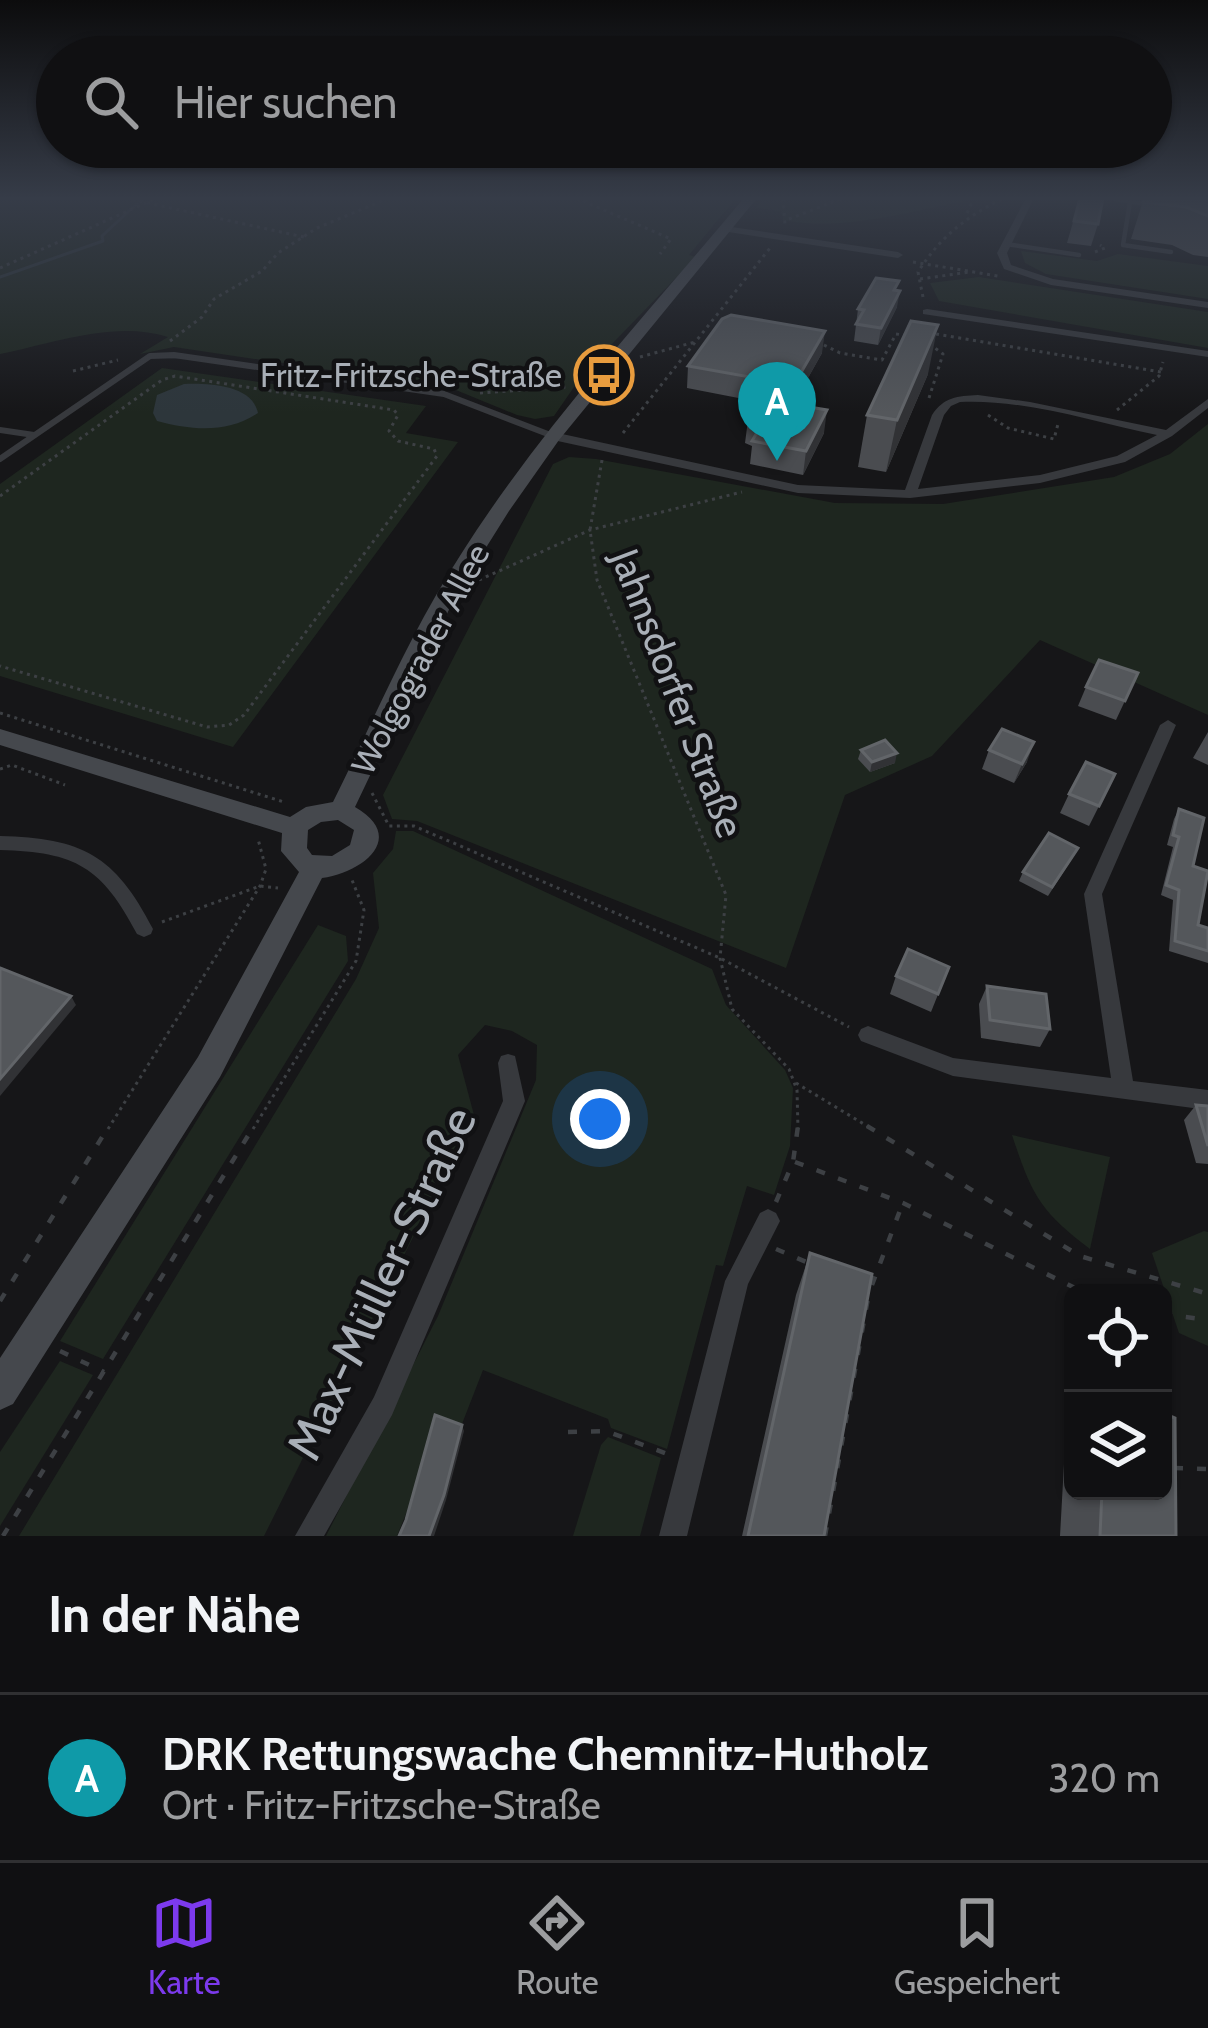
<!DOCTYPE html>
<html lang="de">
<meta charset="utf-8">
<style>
body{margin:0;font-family:Cabin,sans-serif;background:#1e1e20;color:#f1f3f6}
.controls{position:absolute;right:36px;bottom:36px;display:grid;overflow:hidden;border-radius:18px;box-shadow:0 3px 9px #0004}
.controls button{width:108px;height:108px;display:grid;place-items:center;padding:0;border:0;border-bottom:3px solid #303032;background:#101012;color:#f1f3f6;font:60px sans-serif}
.you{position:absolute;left:600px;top:1119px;width:42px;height:42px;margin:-30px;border:9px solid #fff;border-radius:50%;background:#1a73e8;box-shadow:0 0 0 18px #1a73e833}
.badge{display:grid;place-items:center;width:78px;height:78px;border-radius:50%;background:#7c3aed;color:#fff;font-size:39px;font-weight:700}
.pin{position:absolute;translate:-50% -99px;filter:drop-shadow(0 3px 6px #0008)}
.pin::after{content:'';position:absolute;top:63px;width:42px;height:36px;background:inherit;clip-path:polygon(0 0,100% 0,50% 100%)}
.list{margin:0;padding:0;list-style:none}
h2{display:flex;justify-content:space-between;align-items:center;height:156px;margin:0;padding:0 48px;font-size:51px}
h2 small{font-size:39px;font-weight:400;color:#9c9d9f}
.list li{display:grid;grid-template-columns:78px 1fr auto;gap:36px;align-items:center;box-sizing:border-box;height:168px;padding:0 48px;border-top:3px solid #303032}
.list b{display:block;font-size:45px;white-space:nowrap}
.list p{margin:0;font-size:39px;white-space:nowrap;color:#9c9d9f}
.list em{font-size:39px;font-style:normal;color:#9c9d9f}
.icon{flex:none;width:66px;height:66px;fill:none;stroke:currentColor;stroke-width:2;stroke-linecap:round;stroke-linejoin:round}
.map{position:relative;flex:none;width:1208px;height:1536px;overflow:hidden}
.search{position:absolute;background:#101012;box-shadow:0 3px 9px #0004;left:36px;right:36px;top:36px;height:132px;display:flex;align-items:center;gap:30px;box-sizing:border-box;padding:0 42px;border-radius:66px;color:#9c9d9f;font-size:45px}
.sheet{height:324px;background:#101012}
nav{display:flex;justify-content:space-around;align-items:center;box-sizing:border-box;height:168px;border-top:3px solid #303032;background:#101012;font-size:33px;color:#9c9d9f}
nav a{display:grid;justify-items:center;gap:6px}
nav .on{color:#7c3aed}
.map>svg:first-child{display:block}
</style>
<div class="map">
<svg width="1208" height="1536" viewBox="0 0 1208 1536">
<rect width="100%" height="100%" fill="#161618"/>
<g fill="#1e261f">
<path d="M0 198H736L689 255 696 257 583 374 554 416 535 419 517 415 451 388 174 347 140 354 168 337C115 320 54 343 0 354Z"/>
<path d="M761 198H968L970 200C911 211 843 232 783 220L781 211 757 208Z"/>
<polygon points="1021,251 1097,261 1118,254 1208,266 1208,299 1046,274 1025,263"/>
<polygon points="979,277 1208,312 1208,348 939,301 930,283"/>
<polygon points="162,368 426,406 406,433 458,442 233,747 0,676 0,484"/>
<polygon points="1208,424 1208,715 1040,640 932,756 845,795 786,968 417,821 392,819 383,795 553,464 569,457 596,459 835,503 943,504 1114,477 1170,454"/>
<polygon points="396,831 413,831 712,969 726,1005 785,1070 793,1088 790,1146 774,1195 747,1186 723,1266 716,1265 667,1449 611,1428 608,1419 483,1370 460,1429 437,1420 423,1454 429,1457 397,1536 326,1536 438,1316 536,1080 537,1045 512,1031 485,1025 458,1055 474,1115 264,1536 19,1536 356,979 379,928 373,873 393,849"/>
<polygon points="318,925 346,936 348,961 103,1359 60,1341"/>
<path d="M1012 1135 1110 1157 1090 1249C1039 1210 1032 1195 1012 1135Z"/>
<polygon points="1204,1231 1208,1232 1208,1346 1179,1333 1152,1253"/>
<polygon points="60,1361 93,1375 0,1526 0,1452"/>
<polygon points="608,1437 661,1458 640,1536 573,1536 601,1445"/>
</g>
<path fill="#2d363b" d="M184 384C210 383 252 385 258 413 227 434 191 430 157 421L153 413 157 395Z"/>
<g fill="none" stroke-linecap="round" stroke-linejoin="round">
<polyline stroke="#2d363b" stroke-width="3" points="0,277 103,241 102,236 143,198"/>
<g stroke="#3d4044" stroke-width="3" stroke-dasharray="3 4.5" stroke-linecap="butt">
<polyline points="125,198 304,237"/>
<polyline points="576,198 671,239 660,254"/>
<polyline points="783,198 785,225"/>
<polyline points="967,213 974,198"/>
<polyline points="789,219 843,198"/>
<polyline points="1095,252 1105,248 1100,245"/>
<polyline points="913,262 998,276"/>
<polyline points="0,268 157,198"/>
<polyline points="920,279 970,272"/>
<path d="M923 297 918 272C940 237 967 216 1004 198"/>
<polyline points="936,334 1161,372"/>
<polyline points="170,341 202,317 214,299 262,271 278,253 317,228 389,198"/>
<polyline points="824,345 840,353 882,360 896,334 904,335"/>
<polyline points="640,357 695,342"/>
<polyline points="73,371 118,360"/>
<polyline points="480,393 567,387"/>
<polyline points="929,398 943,354 935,348"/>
<polyline points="1117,410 1159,376 1163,362"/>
<polyline points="988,415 1008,428 1054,439 1058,424"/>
<polyline points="623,433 770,248"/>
<polyline points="602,460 590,530 597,580 726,895 720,958 732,1009 789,1069 797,1090 798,1129"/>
<polyline points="0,496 162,380 175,376 394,410 398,415 389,431 398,441 434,449 437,456 244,715 229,725 207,727 0,666"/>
<polyline points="479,580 590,530 742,492"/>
<polyline points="0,713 284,802"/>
<polyline points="0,769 12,765 65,785"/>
<polyline points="372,793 389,826 414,826 720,958 849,1027"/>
<polyline points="162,922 260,886 278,888"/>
<polyline points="796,1083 872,1129"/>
<polyline points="108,1129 260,886 266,869 258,839"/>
<polyline points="253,1129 356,961 364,910 352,880"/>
</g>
<g stroke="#3d4044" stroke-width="4.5" stroke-dasharray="9 14" stroke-linecap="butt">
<polyline points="867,1126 1080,1256 1208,1294"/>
<polyline points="795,1162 903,1203 1085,1293"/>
<polyline points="776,1202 793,1162 798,1126"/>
<polyline points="776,1249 811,1264"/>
<polyline points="872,1285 902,1205"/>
<polyline points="0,1301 109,1126"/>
<polyline points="1163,1314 1208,1320"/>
<polyline points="60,1351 104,1372"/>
<polyline points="568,1432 606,1431 670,1455"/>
<polyline points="1174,1468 1208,1469"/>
<polyline points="3,1536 254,1126"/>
<polyline points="825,1536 870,1287"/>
</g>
<g stroke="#37393d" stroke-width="4.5">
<polyline points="1130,202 1123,245 1171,252"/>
<polyline points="1006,244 1079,255"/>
<polyline points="150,356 183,356"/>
</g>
<g stroke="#37393d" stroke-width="6">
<polyline points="0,430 34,435"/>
<polyline points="0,459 150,356 174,355 444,394 553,436"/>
</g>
<g fill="#37393d" fill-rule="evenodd">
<polygon points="1026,198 1034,198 1007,253 1011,265 1053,279 1208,302 1208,308 1051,285 1004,269 997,253"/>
<polygon points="1097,198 1121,198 1164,206 1160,209"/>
<polygon points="725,226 898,252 903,255 898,258 722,231 721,229"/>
<polygon points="927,309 1208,351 1208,357 923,314 923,310"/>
<path d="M978 395 1030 402 1166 430 1208 399V408L1172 436 1125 462 1040 483 910 498 798 493 553 440 547 436 553 432 798 485 905 490 932 415C944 397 957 396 978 395ZM960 402C1026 399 1093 422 1157 435L1117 456 1040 475 918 489 944 415 951 406Z"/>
<polygon points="1168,720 1176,725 1102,894 1133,1081 1208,1090 1208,1110 953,1076 861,1041 858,1035 861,1029 868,1026 953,1058 1111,1078 1084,894 1160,725"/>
<path d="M0 836C82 838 115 855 153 929L151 934 144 937 137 934C102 867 76 852 0 850Z"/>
<polygon points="508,1054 515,1056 525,1101 392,1415 324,1536 295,1536 374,1397 503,1101 498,1063 501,1056"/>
<polygon points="768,1209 776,1213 780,1221 748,1284 687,1536 659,1536 725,1281 760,1213"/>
</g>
<path fill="#45484d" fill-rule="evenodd" d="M744 198H757L559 440 509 511 455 597 355 807C407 837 364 872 322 878L220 1077 13 1404 0 1410V1358L198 1057 299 872 281 851 282 833 0 745V729L290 817 306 807 333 802C367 734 397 663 435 597 519 451 637 326 744 198ZM338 820 354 830 350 845 332 856 312 855 307 848 308 830 321 822Z"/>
</g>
<g fill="#4a4c50">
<polygon points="1080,198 1098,224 1091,246 1067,243"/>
<polygon points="1144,198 1208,198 1208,257 1193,255 1172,245 1131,239"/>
<polygon points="897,290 897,307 878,345 854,341 858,309"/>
<polygon points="822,353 804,385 799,405 824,433 803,475 750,464 752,446 745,443 748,420 759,402 687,388 688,366"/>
<polygon points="928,374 886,472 858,467 867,415"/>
<polygon points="1138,673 1116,720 1078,706 1086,687"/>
<polygon points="1208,732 1208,765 1193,758"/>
<polygon points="861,750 895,763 870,772 858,759"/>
<polygon points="989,750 1027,762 1014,783 982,769"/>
<polygon points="1115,774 1089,826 1060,813 1069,794"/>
<polygon points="1179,809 1193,866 1198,925 1208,928 1208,963 1169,951 1173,900 1161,895 1173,847 1167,845 1174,819"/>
<polygon points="1073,857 1048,896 1019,881 1023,872"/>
<polygon points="949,967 931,1012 890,994 896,976"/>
<polygon points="987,986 1050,1029 1040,1047 981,1038 979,1004"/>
<polygon points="1196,1105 1208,1106 1208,1164 1196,1163 1184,1120"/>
<polygon points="810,1253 824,1536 742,1536 796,1295"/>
<polygon points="1073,1422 1073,1491 1163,1491 1176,1536 1060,1536 1066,1428"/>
</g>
<g fill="#313235">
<polygon points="900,291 897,307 878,345 881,328"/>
<polygon points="938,325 928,374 886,472 897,420"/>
<polygon points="825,331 822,353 804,385 802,399 788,427 791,404 799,376"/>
<polygon points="827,410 824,433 803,475 806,451"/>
<polygon points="1034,742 1027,762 1014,783 1022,764"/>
<polygon points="897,753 895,763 870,772 872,762"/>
<polygon points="71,996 76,1005 0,1096 0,1079"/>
<polygon points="462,1425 464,1431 446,1500 434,1536 429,1536"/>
</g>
<g fill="#54575b" stroke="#626569" stroke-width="3">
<polygon points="1080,198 1103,198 1098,224 1074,221"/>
<polygon points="1144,198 1208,198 1208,216 1186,207 1143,202"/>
<polygon points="876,278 899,281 894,290 900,291 881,328 856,324 864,310 858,309"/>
<polygon points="731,315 825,331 799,376 805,377 791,404 827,410 806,451 752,441 761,426 748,420 772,381 688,366 722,319"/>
<polygon points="911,321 938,325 897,420 867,415"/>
<polygon points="1099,660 1138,673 1125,701 1086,687"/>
<polygon points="1002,729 1034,742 1022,764 989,750"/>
<polygon points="885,740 897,753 872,762 861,750"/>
<polygon points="1086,762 1115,774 1099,806 1069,794"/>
<polygon points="1179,809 1204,818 1193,866 1208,871 1198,925 1208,928 1208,951 1175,941 1179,890 1166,885 1179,837 1173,835"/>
<polygon points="1049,833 1078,848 1052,887 1023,872"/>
<polygon points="908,949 949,967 938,994 896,976"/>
<polygon points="0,968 71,996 0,1079"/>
<polygon points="987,986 1046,994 1050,1029 990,1020"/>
<polygon points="1196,1105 1208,1106 1208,1146"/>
<polygon points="810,1253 872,1274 824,1536 748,1536"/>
<polygon points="1163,1413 1175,1418 1176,1536 1100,1536 1102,1491 1163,1491"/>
<polygon points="435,1415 462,1425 444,1495 429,1536 399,1536 406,1520"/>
</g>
<linearGradient id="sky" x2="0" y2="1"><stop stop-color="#0c0c0d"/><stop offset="0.48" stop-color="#363c48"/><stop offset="1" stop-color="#363c48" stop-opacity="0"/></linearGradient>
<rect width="1208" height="413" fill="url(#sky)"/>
<defs>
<g id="bus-ring" transform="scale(3)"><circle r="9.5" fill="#111113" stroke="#e89c3e" stroke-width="1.5"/><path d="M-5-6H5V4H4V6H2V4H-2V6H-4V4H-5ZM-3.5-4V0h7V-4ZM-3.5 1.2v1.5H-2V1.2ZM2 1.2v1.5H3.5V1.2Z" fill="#e89c3e"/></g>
</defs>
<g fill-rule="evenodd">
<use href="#bus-ring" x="604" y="375"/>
</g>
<g text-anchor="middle" stroke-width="9" stroke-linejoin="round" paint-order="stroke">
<g font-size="33" fill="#a9afb7" stroke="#111113" text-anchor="end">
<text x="562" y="387">Fritz-Fritzsche-Straße</text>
</g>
<g font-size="33" fill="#a9afb7" stroke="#111113">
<text transform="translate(420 659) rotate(-62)" y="12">Wolgograder Allee</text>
</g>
<g font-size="39" fill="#a9afb7" stroke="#111113">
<text transform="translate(678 693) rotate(69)" y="14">Jahnsdorfer Straße</text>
</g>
<g font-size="48" fill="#a9afb7" stroke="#111113">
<text transform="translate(381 1283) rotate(-65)" y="17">Max-Müller-Straße</text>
</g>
</g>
</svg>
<div class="controls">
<button><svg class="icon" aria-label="locate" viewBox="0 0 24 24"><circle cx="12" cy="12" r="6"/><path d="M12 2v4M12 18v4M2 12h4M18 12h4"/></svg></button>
<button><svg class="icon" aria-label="layers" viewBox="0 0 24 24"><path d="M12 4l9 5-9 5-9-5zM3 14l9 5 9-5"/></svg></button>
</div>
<div class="you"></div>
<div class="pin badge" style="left:777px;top:461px;background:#0f9aa8">A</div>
<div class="search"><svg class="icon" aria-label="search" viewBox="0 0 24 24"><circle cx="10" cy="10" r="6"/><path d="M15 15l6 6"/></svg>Hier suchen</div>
</div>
<section class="sheet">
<h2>In der Nähe<small></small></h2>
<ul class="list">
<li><span class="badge" style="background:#0f9aa8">A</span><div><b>DRK Rettungswache Chemnitz-Hutholz</b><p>Ort · Fritz-Fritzsche-Straße</p></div><em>320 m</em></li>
</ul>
</section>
<nav>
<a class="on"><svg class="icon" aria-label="map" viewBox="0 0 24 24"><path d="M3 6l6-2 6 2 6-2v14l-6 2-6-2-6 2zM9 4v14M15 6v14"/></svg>Karte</a>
<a><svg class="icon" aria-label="directions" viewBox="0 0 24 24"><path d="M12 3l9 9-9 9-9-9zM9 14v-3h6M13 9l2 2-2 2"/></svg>Route</a>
<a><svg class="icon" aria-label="saved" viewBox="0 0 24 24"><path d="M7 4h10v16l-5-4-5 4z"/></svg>Gespeichert</a>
</nav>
